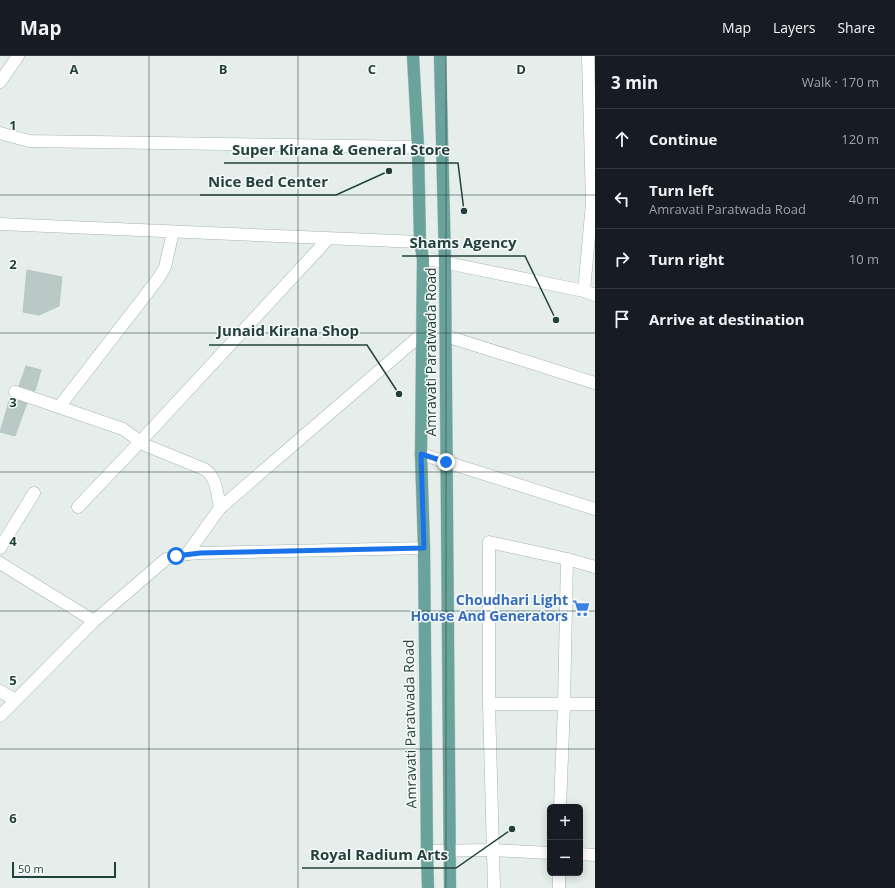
<!DOCTYPE html>
<meta charset="utf-8">
<style>
body{margin:0;font-family:"Open Sans",sans-serif;background:#242831;color:#f1f3f6}
.controls{position:absolute;right:12px;bottom:12px;display:grid;overflow:hidden;border-radius:6px;box-shadow:0 2px 10px #0003}
.controls button{width:36px;height:36px;display:grid;place-items:center;padding:0;border:0;border-bottom:1px solid #363941;background:#171b24;color:#f1f3f6;font:20px sans-serif}
.scale{position:absolute;left:12px;bottom:10px;width:104px;box-sizing:border-box;padding-left:4px;border:2px solid #24403c;border-top:0;font-size:11px;line-height:14px;white-space:nowrap;color:#24403c;-webkit-text-stroke:3px #f6faf9;paint-order:stroke}
.stop{position:absolute;width:12px;height:12px;margin:-9px;border:3px solid #1a73e8;border-radius:50%;background:#fff}
.stop.end{background:#1a73e8;border-color:#fff;box-shadow:0 1px 4px #0008}
.list{margin:0;padding:0;list-style:none}
h2{display:flex;justify-content:space-between;align-items:center;height:52px;margin:0;padding:0 16px;font-size:17px}
h2 small{font-size:13px;font-weight:400;color:#9ea1a6}
.list li{display:grid;grid-template-columns:26px 1fr auto;gap:12px;align-items:center;box-sizing:border-box;height:60px;padding:0 16px;border-top:1px solid #363941}
.list b{display:block;font-size:15px;white-space:nowrap}
.list p{margin:0;font-size:13px;white-space:nowrap;color:#9ea1a6}
.list em{font-size:13px;font-style:normal;color:#9ea1a6}
.icon{flex:none;width:22px;height:22px;fill:none;stroke:currentColor;stroke-width:2;stroke-linecap:round;stroke-linejoin:round}
.map{position:relative;flex:none;width:595px;height:832px;overflow:hidden}
header{display:flex;align-items:center;gap:24px;box-sizing:border-box;height:56px;padding:0 20px;background:#171b24;border-bottom:1px solid #363941}
header strong{font-size:19px}
nav{display:flex;gap:22px;margin-inline-start:auto;font-size:14px}
main{display:flex}
aside{flex:1;background:#171b24}
.map>svg:first-child{display:block}
</style>
<header>
<strong>Map</strong>
<nav><a>Map</a><a>Layers</a><a>Share</a></nav>
</header>
<main>
<div class="map">
<svg width="595" height="832" viewBox="0 0 595 832">
<rect width="100%" height="100%" fill="#e5eeeb"/>
<g fill="#bac9c5" stroke="#b7c8c3">
<polygon points="27,214 62,221 59,250 39,259 23,256"/>
<polygon points="26,310 41,314 35,335 19,330"/>
<polygon points="10,342 27,347 15,380 0,376"/>
</g>
<g fill="none" stroke-linecap="round" stroke-linejoin="round">
<g stroke="#a7b6b3" stroke-width="13">
<g id="minor">
<polyline points="0,26 18,0"/>
<polyline points="0,77 29,85 418,91"/>
<polyline points="0,168 420,186"/>
<polyline points="423,202 584,235 595,239"/>
<polyline points="584,235 592,147 588,0"/>
<polyline points="446,280 595,327"/>
<path d="M15 336 123 373 145 389 204 413C217 421 217 437 220 452"/>
<polyline points="59,351 158,223 165,211 173,176"/>
<polyline points="421,398 595,453"/>
<polyline points="78,451 140,386 328,183"/>
<polyline points="0,492 34,437"/>
<polyline points="187,498 220,452 423,277"/>
<polyline points="0,507 94,565"/>
<polyline points="0,635 15,644"/>
<polyline points="489,648 595,648"/>
<polyline points="0,660 94,565 166,503 187,498 200,497 424,492"/>
<polyline points="560,751 564,649 567,503"/>
<polyline points="427,795 493,794 550,797"/>
<polyline points="580,798 595,799"/>
<polyline points="494,832 489,648 489,486 567,503 595,511"/>
<polyline points="559,832 559,817"/>
</g>
</g>
<g stroke="#c2cac8" stroke-width="13">
<g id="major">
<polyline points="413,0 418,91 420,186 423,202 421,398 424,492 427,795 428,832"/>
<polyline points="440,0 445,207 450,832"/>
</g>
</g>
<use href="#minor" stroke="#fff" stroke-width="12"/>
<use href="#major" stroke="#6aa39c" stroke-width="12"/>
</g>
<g fill="none" stroke-linecap="round" stroke-linejoin="round">
<polyline stroke="#1a73e8" stroke-width="5" points="176,500 200,497 424,492 421,398 446,406"/>
</g>
<path fill="none" stroke="#24403c" stroke-width="1" stroke-opacity="0.55" d="M149 0V832M298 0V832M446 0V832M0 139H595M0 277H595M0 416H595M0 555H595M0 693H595"/>
<defs>
<g id="supermarket-bare" transform="scale(1.38)"><path d="M-6-5.5h2.5l.6 2H6L4.5 2H-2.5L-4.4-4H-6ZM-1.5 3.2a1.3 1.3 0 1 0 .1 0ZM3 3.2a1.3 1.3 0 1 0 .1 0Z" fill="#3f7fe0" stroke="#f6faf9" stroke-width="2.5" paint-order="stroke"/></g>
</defs>
<g fill-rule="evenodd">
<use href="#supermarket-bare" x="581" y="552"/>
</g>
<g text-anchor="middle" stroke-width="3" stroke-linejoin="round" paint-order="stroke">
<g font-size="14" fill="#24403c" stroke="#f6faf9">
<text transform="translate(431 296) rotate(-90)" y="5">Amravati Paratwada Road</text>
<text transform="translate(410 668) rotate(-91)" y="5">Amravati Paratwada Road</text>
</g>
<g font-size="14" font-weight="bold" fill="#366cbe" stroke="#f6faf9" text-anchor="end">
<text x="568" y="549">Choudhari Light<tspan x="568" dy="16">House And Generators</tspan></text>
</g>
</g>
<g font-size="13" text-anchor="middle" font-weight="bold" fill="#24403c" stroke="#f6faf9" stroke-width="3" stroke-linejoin="round" paint-order="stroke">
<text x="74" y="18">A</text>
<text x="223" y="18">B</text>
<text x="372" y="18">C</text>
<text x="521" y="18">D</text>
<text x="13" y="74">1</text>
<text x="13" y="213">2</text>
<text x="13" y="351">3</text>
<text x="13" y="490">4</text>
<text x="13" y="629">5</text>
<text x="13" y="767">6</text>
</g>
<path fill="none" stroke="#24403c" stroke-width="1.5" d="M464 155L458 107H224M389 115L336 139H200M556 264L525 200H402M399 338L367 289H209M512 773L456 812H302"/>
<g fill="#24403c" stroke="#f6faf9" stroke-width="1.5">
<circle cx="464" cy="155" r="4"/>
<circle cx="389" cy="115" r="4"/>
<circle cx="556" cy="264" r="4"/>
<circle cx="399" cy="338" r="4"/>
<circle cx="512" cy="773" r="4"/>
</g>
<g font-size="15" text-anchor="middle" font-weight="bold" fill="#24403c" stroke="#f6faf9" stroke-width="3" stroke-linejoin="round" paint-order="stroke">
<text x="341" y="99">Super Kirana &amp; General Store</text>
<text x="268" y="131">Nice Bed Center</text>
<text x="463" y="192">Shams Agency</text>
<text x="288" y="280">Junaid Kirana Shop</text>
<text x="379" y="804">Royal Radium Arts</text>
</g>
</svg>
<div class="controls">
<button>+</button>
<button>−</button>
</div>
<div class="scale">50 m</div>
<div class="stop" style="left:176px;top:500px"></div>
<div class="stop end" style="left:446px;top:406px"></div>
</div>
<aside>
<h2>3 min<small>Walk · 170 m</small></h2>
<ul class="list">
<li><svg class="icon" aria-label="ahead" viewBox="0 0 24 24"><path d="M12 20V5M6 11l6-6 6 6"/></svg><div><b>Continue</b></div><em>120 m</em></li>
<li><svg class="icon" aria-label="left" viewBox="0 0 24 24"><path d="M17 20v-9H6M10 6l-5 5 5 5"/></svg><div><b>Turn left</b><p>Amravati Paratwada Road</p></div><em>40 m</em></li>
<li><svg class="icon" aria-label="right" viewBox="0 0 24 24"><path d="M7 20v-9h11M14 6l5 5-5 5"/></svg><div><b>Turn right</b></div><em>10 m</em></li>
<li><svg class="icon" aria-label="arrive" viewBox="0 0 24 24"><path d="M6 21V4h12l-3 4 3 4H6"/></svg><div><b>Arrive at destination</b></div></li>
</ul>
</aside>
</main>
